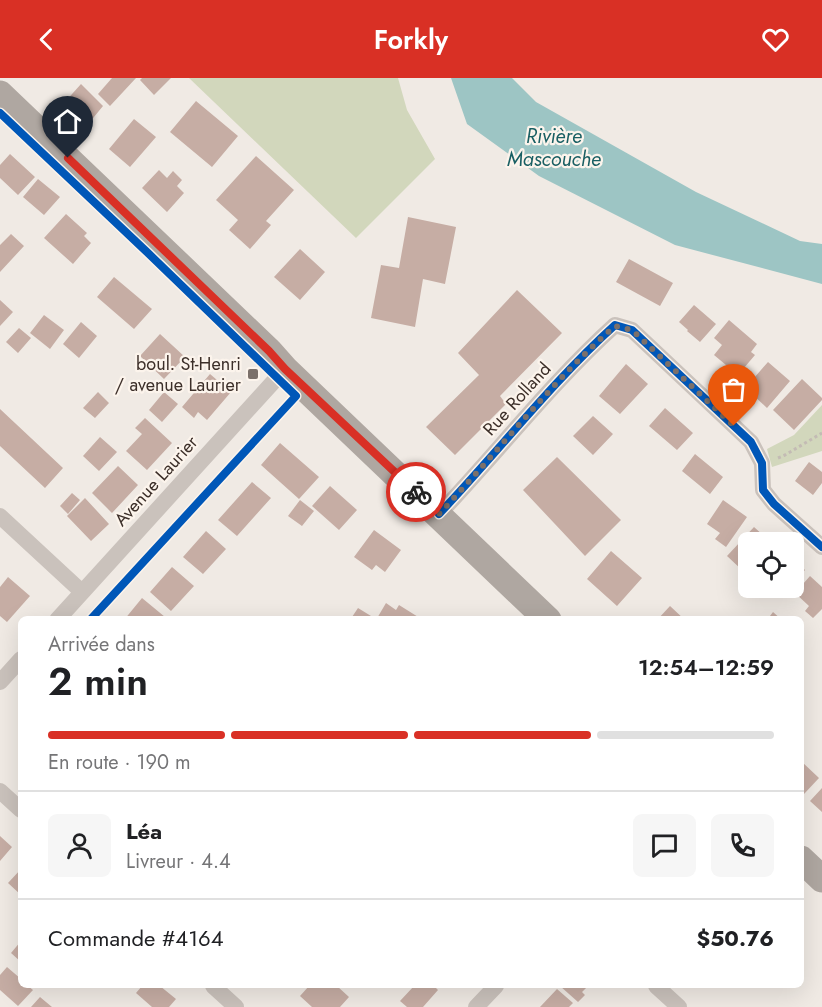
<!DOCTYPE html>
<html lang="fr">
<meta charset="utf-8">
<style>
body{margin:0;font-family:Jost,sans-serif;background:#f6f6f6;color:#202124;height:100vh;display:flex;flex-direction:column;font-size:22px;white-space:nowrap}
*{box-sizing:border-box;margin:0}
p{font-size:20px;color:#757577}
.icon{flex:none;width:33px;height:33px;fill:none;stroke:currentColor;stroke-width:2;stroke-linecap:round;stroke-linejoin:round}
.map{position:relative;flex:1;overflow:hidden}
.side{position:absolute;left:18px;top:538px;width:786px;height:372px;display:flex;flex-direction:column;background:#fff;border-radius:9px;box-shadow:0 6px 24px #0002}
.side>*{flex:none}
.fabs{position:absolute;left:738px;top:454px;display:grid;gap:12px}
.fabs a{display:grid;place-items:center;width:66px;height:66px;border-radius:9px;background:#fff;box-shadow:0 6px 24px #0002;font-size:30px}
.pin{position:absolute;display:grid;place-items:center;width:51px;height:51px;color:#fff;margin:-62px -26px;border-radius:50% 50% 50% 0;rotate:-45deg;box-shadow:0 0 6px #0007}
.pin .icon{rotate:45deg}
.courier{position:absolute;display:grid;place-items:center;width:60px;height:60px;margin:-30px;border:4px solid #d93025;border-radius:50%;background:#fff;color:#222;box-shadow:0 2px 8px #0007}
.headline em{font-style:normal;font-weight:600}
.headline div{display:flex;flex-direction:column-reverse}
.headline{display:flex;align-items:center;justify-content:space-between;height:102px;padding:0 30px}
h1{font-size:39px;font-weight:600;line-height:45px}
.bar{display:grid;grid-template-columns:repeat(4,1fr);gap:9px 6px;align-content:center;height:72px;padding:0 30px}
.bar i{height:8px;border-radius:4px;background:#e0e0e0}
.bar .selected{background:#d93025}
.bar p{grid-column:span 4}
.line{display:flex;align-items:center;gap:15px;padding:0 30px;border-top:2px solid #e0e0e0}
.line div{flex:1}
.round{display:grid;place-items:center;flex:none;width:63px;height:63px;border-radius:9px;background:#f6f6f6}
header{display:flex;justify-content:space-between;align-items:center;height:78px;padding:0 30px;background:#d93025;color:#fff;font-size:27px;font-weight:600}
.map>svg:first-child{display:block}
.green{fill:#d2d7bc}
.water{fill:#9dc5c4}
.building{fill:#c6ada4}
.lines{fill:none;stroke-linecap:round;stroke-linejoin:round}
.path{stroke:#c3bbb4;stroke-width:3;stroke-dasharray:3 3;stroke-linecap:butt}
.street{stroke:#cac2bc;stroke-width:16}
.primary{stroke:#afa7a1;stroke-width:27}
.cycleway-casing{stroke:#fcf4ec;stroke-width:11}
.cycleway{stroke:#0057b8;stroke-width:8}
.done{stroke:#7b706a;stroke-width:6;stroke-dasharray:0 10.8}
.route{stroke:#d93025;stroke-width:8}
.poi-dot{fill:#7b706a;stroke:#fcf4ec;stroke-width:2}
.labels{text-anchor:middle;dominant-baseline:central;stroke-width:4.5;stroke-linejoin:round;paint-order:stroke}
.poi-label{font-size:18px;fill:#3c2f29;stroke:#fcf4ec;text-anchor:end}
.street-label{font-size:18px;fill:#3c2f29;stroke:#fcf4ec}
.water-label{font-size:20px;font-style:italic;fill:#195f63;stroke:#fcf4ec}
</style>
<header><svg class="icon" aria-label="back" viewBox="0 0 24 24"><path d="M15 5l-7 7 7 7"/></svg>Forkly<svg class="icon" aria-label="heart" viewBox="0 0 24 24"><path d="M12 20l-8-8c-3-5 5-10 8-4 3-6 11-1 8 4z"/></svg></header>
<div class="map">
<svg width="822" height="929" viewBox="0 0 822 929">
<rect width="100%" height="100%" fill="#f0eae4"/>
<!-- green -->
<path class="green" d="M189,0H398L407,32L435,81L356,160Z
M822,327V373L772,389L767,371L794,357Z"/>
<!-- water -->
<path class="water" d="M451,0H512L536,24L696,114L800,163L822,166V206L675,167L539,98L467,46Z"/>
<!-- building -->
<path class="building" d="M112,0H136L110,28L98,16Z
M142,0H171L154,17L140,2Z
M81,6L103,28L89,45L64,25Z
M196,23L238,58L212,89L170,54Z
M134,41L156,59L130,89L109,71Z
M10,76L35,99L18,117L0,100V87Z
M256,78L294,112L266,143L271,147L250,171L229,152L238,142L216,122Z
M159,92L167,100L173,93L182,102L177,108L184,115L167,134L142,110Z
M38,101L60,119L44,137L23,119Z
M66,136L87,155L84,158L91,165L73,186L44,160Z
M408,139L456,149L445,206L423,201L415,249L371,240L381,187L399,190Z
M11,156L24,168L0,194V167Z
M300,171L325,194L300,222L274,199Z
M629,181L673,205L660,228L616,204Z
M114,199L152,231L134,251L97,219Z
M517,212L562,255L500,318L506,326L455,377L426,349L479,297L458,275Z
M0,222L13,234L0,248Z
M694,227L716,246L700,264L687,253L688,252L679,244Z
M44,237L64,252L50,271L30,255Z
M729,242L757,266L751,274L755,277L738,297L714,277L722,267L714,260Z
M81,244L97,258L79,280L63,266Z
M19,250L31,260L18,275L6,264Z
M160,256L185,279L164,301L140,278Z
M768,284L790,303L767,330L751,315L753,313L747,308Z
M626,286L648,306L620,336L599,318Z
M210,296L231,314L207,342L198,334L194,340L182,329Z
M802,301L822,320V322L794,352L773,332Z
M98,314L109,325L95,340L83,330Z
M164,314L178,326L162,344L149,332Z
M665,330L693,355L677,372L649,348Z
M0,331L63,390L45,410L0,368Z
M593,338L613,356L593,377L573,358Z
M145,340L172,365L147,392L126,373L142,356L135,350Z
M100,359L117,374L99,393L83,378Z
M280,365L319,399L299,421L261,387Z
M695,376L723,399L710,416L682,393Z
M557,379L621,442L585,478L523,412Z
M809,384L822,394V405L813,417L795,403Z
M118,388L138,407L112,435L92,415Z
M252,404L271,420L237,458L218,442Z
M330,408L357,432L339,452L312,428Z
M72,415L80,422L68,436L60,428Z
M85,420L109,446L91,463L67,438Z
M300,422L314,433L302,448L288,438Z
M723,422L747,439L726,469L715,461L720,455L707,446Z
M754,449L772,465H748V485L742,492L727,478Z
M374,452L401,472L385,494L376,487L372,492L354,479Z
M206,453L226,471L203,496L183,479Z
M611,473L642,500L617,528L587,501Z
M794,481L805,492L794,504Z
M172,489L194,508L171,533L150,514Z
M810,498L822,509V531L813,540L805,533L809,528L795,515Z
M8,499L30,518L7,544L0,538V509Z
M142,520L165,539L163,542H124Z
M386,525L396,532L399,527L423,542H376Z
M670,528L685,542H657Z
M358,530L371,538L369,542H350Z
M773,534L782,542H767Z
M801,683L819,700L804,716L801,714Z
M822,710V734L810,723Z
M0,758L12,769L0,783Z
M21,791V817L8,805Z
M21,863V884L11,875Z
M7,889L21,901V908H28L33,912L18,928L0,912V897Z
M142,908H160L176,921L169,929H152L136,915Z
M309,908H337L349,919L340,929H312L300,918Z
M414,908H434L438,912L423,929H407L400,923Z
M560,908H588L582,914L585,917L578,924Z
M557,911L573,925L569,929H540Z
M40,919L52,929H31Z"/>
<g class="lines">
<!-- path -->
<path class="path" d="M778,380L785,377L822,355"/>
<!-- street -->
<path class="street" d="M439,436C498,374 551,305 615,247L632,252L751,364L762,385L763,412L774,426L822,469
M0,438L82,514
M57,542L285,291
M0,604L21,581
M0,713L21,732
M213,908L236,929
M656,908L679,929
M476,929L496,908"/>
<!-- primary -->
<path class="primary" d="M0,16L269,273L285,291L548,542
M801,781L822,801"/>
<!-- cycleway casing -->
<g class="cycleway-casing">
<path id="cycleway" d="M0,35L148,175L296,318L90,542
M439,436C498,374 551,305 615,247L632,252L751,364L762,385L763,412L774,426L822,469"/>
</g>
<!-- cycleway -->
<use href="#cycleway" class="cycleway"/>
</g>
<g class="lines">
<!-- done -->
<path class="done" d="M416,414L439,436C498,374 551,304 615,248L632,252L734,348"/>
<!-- route -->
<path class="route" d="M68,80L269,273L285,291L416,414"/>
</g>
<!-- markers -->
<rect class="poi-dot" x="247" y="290" width="12" height="12" rx="3"/>
<g class="labels">
<!-- poi labels -->
<g class="poi-label">
<text x="241" y="286">boul. St-Henri<tspan x="241" dy="21">/ avenue Laurier</tspan></text>
</g>
<!-- street labels -->
<g class="street-label">
<text transform="translate(517 321) rotate(-48)">Rue Rolland</text>
<text transform="translate(156 403) rotate(-48)">Avenue Laurier</text>
</g>
<!-- water labels -->
<g class="water-label">
<text x="554" y="58">Rivière<tspan x="554" dy="23">Mascouche</tspan></text>
</g>
</g>
</svg>
<div class="fabs">
<a><svg class="icon" aria-label="locate" viewBox="0 0 24 24"><circle cx="12" cy="12" r="6"/><path d="M12 2v4M12 18v4M2 12h4M18 12h4"/></svg></a>
</div>
<div class="pin" style="left:734px;top:348px;background:#ea580c"><svg class="icon" aria-label="bag" viewBox="0 0 24 24"><path d="M5 8h14l-1 12H6zM9 8a3 3 0 0 1 6 0"/></svg></div>
<div class="pin" style="left:68px;top:80px;background:#1f2937"><svg class="icon" aria-label="home" viewBox="0 0 24 24"><path d="M3 11l9-7 9 7M6 9v11h12V9"/></svg></div>
<div class="courier" style="left:416px;top:414px"><svg class="icon" aria-label="bike" viewBox="0 0 24 24"><circle cx="6" cy="16" r="4"/><circle cx="18" cy="16" r="4"/><path d="M6 16l4-8h5l3 8M10 8l3 8H6M13 5h3"/></svg></div>
<section class="side">
<div class="headline"><div><h1>2 min</h1><p>Arrivée dans</p></div><em>12:54–12:59</em></div>
<div class="bar"><i class="selected"></i><i class="selected"></i><i class="selected"></i><i></i><p>En route · 190 m</p></div>
<div class="line" style="height:108px"><a class="round"><svg class="icon" aria-label="person" viewBox="0 0 24 24"><circle cx="12" cy="8" r="4"/><path d="M4 21q1-7 8-7t8 7"/></svg></a><div><b>Léa</b><p>Livreur · 4.4</p></div><a class="round"><svg class="icon" aria-label="chat" viewBox="0 0 24 24"><path d="M4 5h16v11H9l-5 4z"/></svg></a><a class="round"><svg class="icon" aria-label="phone" viewBox="0 0 24 24"><path d="M5 4h4l2 5-3 2q2 4 5 5l2-3 5 2v4C11 20 4 13 5 4z"/></svg></a></div>
<div class="line" style="height:78px"><div>Commande #4164</div><b>$50.76</b></div>
</section>
</div>
